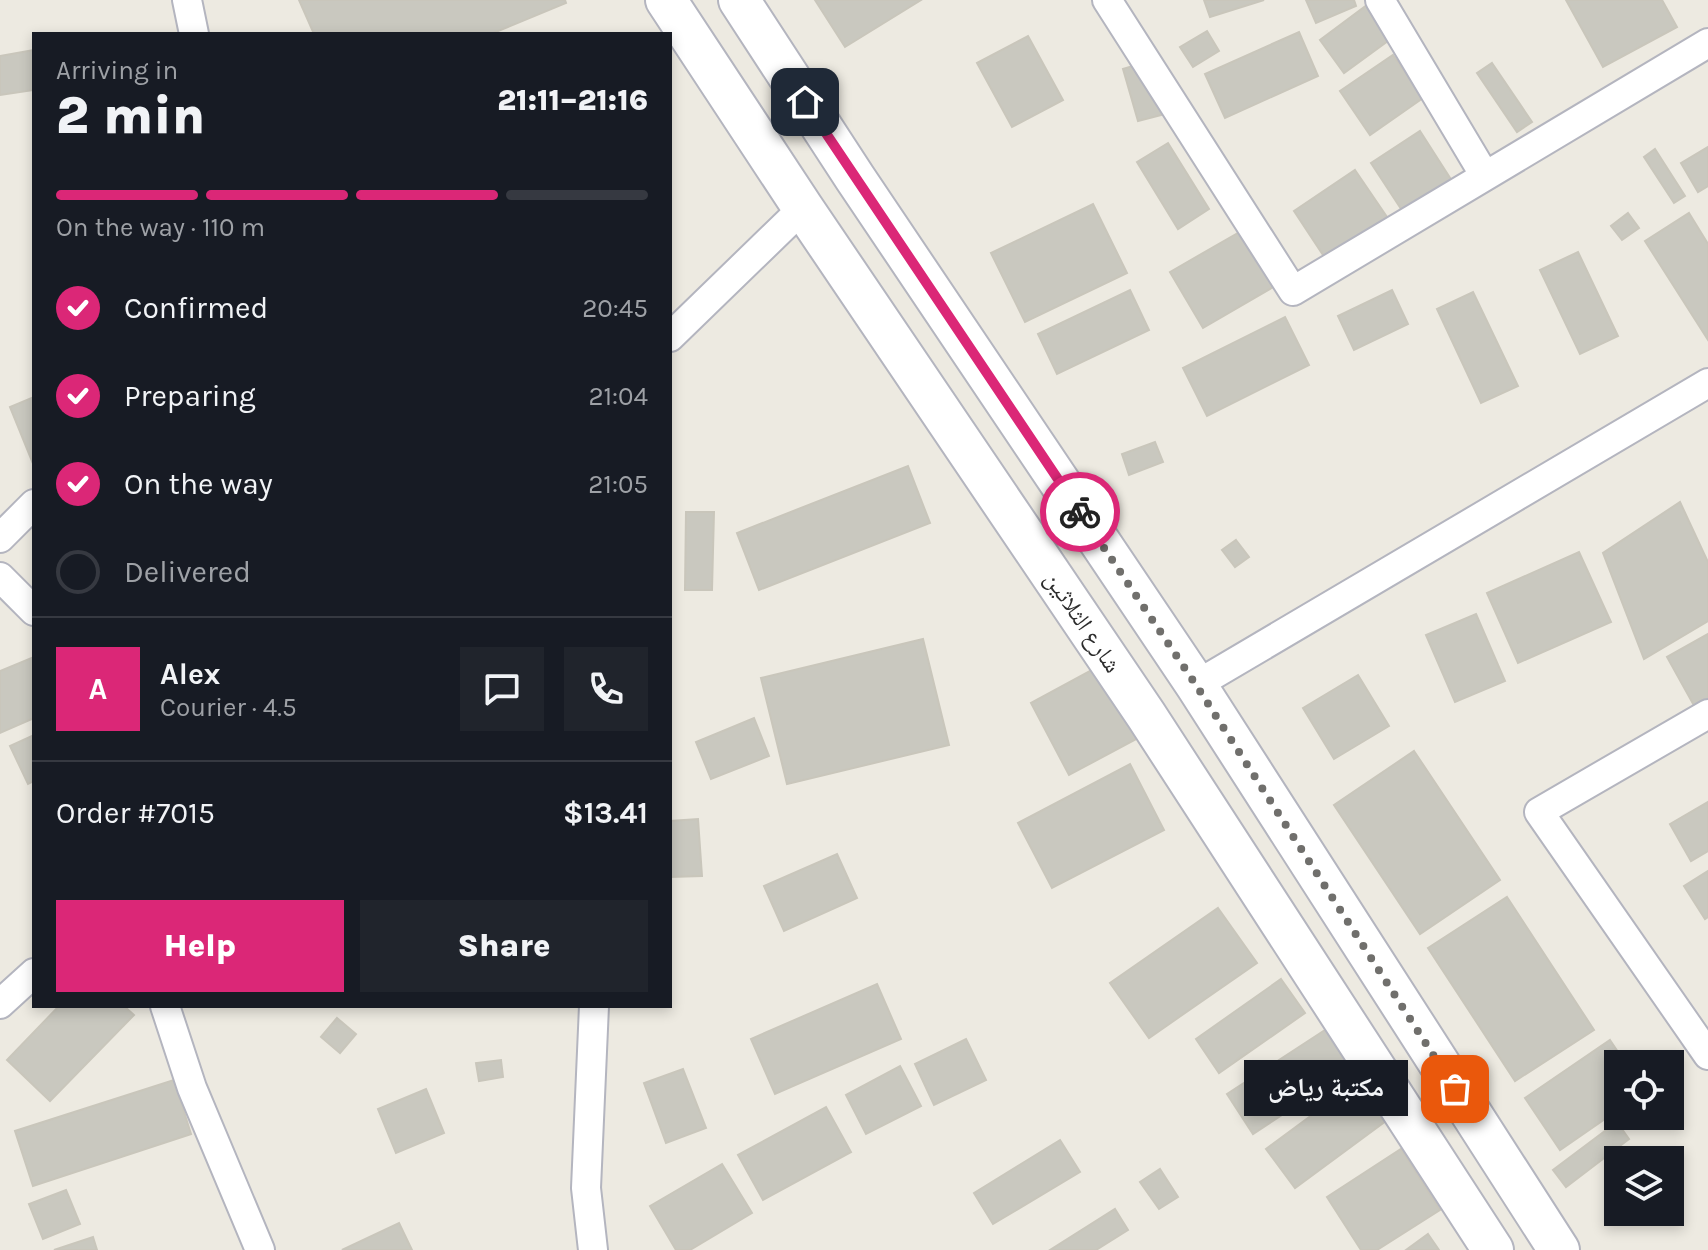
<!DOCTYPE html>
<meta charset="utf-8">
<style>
body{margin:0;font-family:Karla,"Noto Naskh Arabic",sans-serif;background:#20242c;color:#f1f3f6;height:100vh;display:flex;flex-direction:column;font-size:30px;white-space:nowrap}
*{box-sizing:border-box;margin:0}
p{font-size:26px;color:#9ea1a6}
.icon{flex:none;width:44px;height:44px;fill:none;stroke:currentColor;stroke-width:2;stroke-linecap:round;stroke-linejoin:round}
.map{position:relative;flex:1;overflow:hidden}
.side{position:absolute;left:32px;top:32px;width:640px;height:976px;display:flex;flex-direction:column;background:#171b24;border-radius:0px;box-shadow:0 4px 12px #0003}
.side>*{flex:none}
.buttons{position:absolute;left:1604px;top:1050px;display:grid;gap:16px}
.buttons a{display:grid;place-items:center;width:80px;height:80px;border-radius:0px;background:#171b24;box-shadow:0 4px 12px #0003;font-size:40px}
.pin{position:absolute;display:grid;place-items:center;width:68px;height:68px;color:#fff;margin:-34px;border-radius:16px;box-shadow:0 4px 12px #0006}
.courier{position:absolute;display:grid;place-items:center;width:80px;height:80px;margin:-40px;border:6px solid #db2777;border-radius:50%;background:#fff;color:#222;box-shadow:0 2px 10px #0007}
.bubble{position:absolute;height:56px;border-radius:0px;background:#171b24;box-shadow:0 4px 12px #0003;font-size:26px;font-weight:800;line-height:56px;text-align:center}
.summary em{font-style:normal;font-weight:800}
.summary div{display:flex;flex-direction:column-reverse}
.summary{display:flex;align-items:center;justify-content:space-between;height:136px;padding:0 24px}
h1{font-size:52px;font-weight:800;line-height:60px}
.bar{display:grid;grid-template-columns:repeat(4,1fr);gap:12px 8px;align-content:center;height:96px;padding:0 24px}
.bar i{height:10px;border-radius:6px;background:#363941}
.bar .current{background:#db2777}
.bar p{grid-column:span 4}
.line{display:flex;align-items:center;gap:20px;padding:0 24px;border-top:2px solid #363941}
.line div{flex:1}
.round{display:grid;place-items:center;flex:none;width:84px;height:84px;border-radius:0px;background:#20242c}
ol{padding:0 24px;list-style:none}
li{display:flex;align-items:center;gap:24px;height:88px}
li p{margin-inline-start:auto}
li .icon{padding:8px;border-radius:50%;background:#db2777;color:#fff;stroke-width:4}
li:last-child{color:#9ea1a6}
li i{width:44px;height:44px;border:4px solid #363941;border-radius:50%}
.action{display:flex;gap:16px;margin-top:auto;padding:16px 24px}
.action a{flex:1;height:92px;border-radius:0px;background:#db2777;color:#fff;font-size:32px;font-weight:800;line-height:92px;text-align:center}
.action a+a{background:#20242c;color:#f1f3f6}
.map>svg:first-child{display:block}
.building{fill:#c9c8bf;stroke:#c9c6bb;stroke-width:2}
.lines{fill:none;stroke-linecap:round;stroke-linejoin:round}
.street-casing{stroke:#b4b5bf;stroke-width:32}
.secondary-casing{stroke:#b4b5bf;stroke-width:44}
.street{stroke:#fff;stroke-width:28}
.secondary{stroke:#fff;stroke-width:40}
.done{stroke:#706f6c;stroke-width:8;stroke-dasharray:0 14.4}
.route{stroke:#db2777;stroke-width:10}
.labels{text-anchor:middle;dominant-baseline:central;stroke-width:8;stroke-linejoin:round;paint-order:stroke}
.street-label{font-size:24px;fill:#2d2d2d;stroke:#fff}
</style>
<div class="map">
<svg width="1708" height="1250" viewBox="0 0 1708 1250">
<rect width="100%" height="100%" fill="#edeae1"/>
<!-- building -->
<path class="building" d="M299,0H565L566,3L491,34H314Z
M815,0H921L845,47Z
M1204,0H1264L1210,17Z
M1306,0H1354L1356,6L1316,23Z
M1566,0H1662L1677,27L1603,67Z
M1367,5L1392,38L1344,73L1320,40Z
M1207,31L1219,51L1193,67L1180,47Z
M1299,32L1318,76L1225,118L1205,74Z
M1028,36L1063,100L1012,127L977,63Z
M34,50V90L0,95V56Z
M1393,55L1423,98L1370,135L1340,91Z
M1150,61L1165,114L1138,121L1123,69Z
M1492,63L1532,122L1517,132L1477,73Z
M1420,131L1452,181L1403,212L1371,163Z
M1168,143L1209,209L1178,229L1137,162Z
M1708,147V186L1698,192L1681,163Z
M1655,149L1685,196L1674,203L1644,157Z
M1355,170L1387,217L1325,258L1294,211Z
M1093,204L1127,273L1025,322L991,253Z
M1628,213L1639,228L1622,240L1611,226Z
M1689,213L1708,244V340L1645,241Z
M1243,230L1275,286L1203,328L1170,272Z
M1578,252L1618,336L1580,354L1540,270Z
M1130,290L1149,330L1057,374L1038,334Z
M1392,290L1408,324L1354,350L1338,316Z
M1473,292L1518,386L1481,403L1437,309Z
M1285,317L1309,365L1207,416L1183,368Z
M34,397V466L10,407Z
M1155,442L1163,462L1129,475L1122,454Z
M908,466L930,523L759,590L737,533Z
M1680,502L1708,562V621L1644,659L1603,553Z
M686,512H714L712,590H685Z
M1236,540L1249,557L1235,567L1222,550Z
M1579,552L1611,622L1518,663L1487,593Z
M1476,614L1505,681L1455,702L1426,635Z
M1708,634V705L1697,711L1667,657Z
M923,639L949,745L787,784L761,678Z
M34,657V718L0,733V671Z
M1099,666L1138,738L1069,775L1031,703Z
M1358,675L1389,726L1334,759L1303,708Z
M754,718L769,756L711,779L696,742Z
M34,735V781L28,784L10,746Z
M1414,751L1500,880L1420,934L1334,805Z
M1130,764L1164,830L1052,888L1018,823Z
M1708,802V851L1691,861L1670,824Z
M698,819L702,876L670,877V821Z
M837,854L857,898L784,931L764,886Z
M1708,871V917L1705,919L1684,886Z
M1507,897L1594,1030L1515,1081L1428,948Z
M1218,908L1257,963L1149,1038L1110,983Z
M1281,979L1305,1013L1219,1073L1196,1039Z
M877,984L901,1039L775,1094L751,1039Z
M59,1006H124L134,1015L50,1101L7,1060Z
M337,1018L356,1034L340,1053L321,1037Z
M1331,1026L1358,1065L1253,1134L1227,1094Z
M966,1039L986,1080L934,1105L915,1064Z
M1610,1040L1626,1064H1618V1110L1560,1150L1525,1098Z
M501,1060L503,1077L479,1081L476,1063Z
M900,1066L921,1106L866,1134L846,1095Z
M683,1069L706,1128L666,1143L644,1083Z
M1365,1076L1394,1115L1295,1188L1266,1149Z
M174,1080L191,1134L33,1186L15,1131Z
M426,1089L444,1133L396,1153L378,1109Z
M826,1107L851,1152L763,1200L738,1155Z
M1617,1122L1629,1139L1566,1187L1553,1170Z
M1060,1140L1080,1172L993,1224L974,1193Z
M1401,1149L1440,1210L1377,1250H1361L1327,1197Z
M722,1164L752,1213L690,1250H676L650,1206Z
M1160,1169L1178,1197L1159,1209L1140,1182Z
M66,1190L80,1224L43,1239L29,1204Z
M1115,1209L1128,1230L1096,1250H1050Z
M399,1223L412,1250H342Z
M1428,1234L1439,1250H1406Z
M93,1237L97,1250H54Z"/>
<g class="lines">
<!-- street casing -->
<g class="street-casing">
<path id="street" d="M187,0L194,34
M1107,0L1293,291L1708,43
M1380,0L1485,176
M670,337L803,208
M0,538L34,504
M0,577L34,611
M1196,685L1708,383
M1708,714L1539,812L1708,1055
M0,1004L34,973
M165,1006L192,1088L260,1250
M593,1250L586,1188L594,1006"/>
</g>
<!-- secondary casing -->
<g class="secondary-casing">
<path id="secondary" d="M666,0L803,208L1146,715L1493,1250
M739,0L855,178L1196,685L1559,1250"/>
</g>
<!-- street -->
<use href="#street" class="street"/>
<!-- secondary -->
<use href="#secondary" class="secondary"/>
</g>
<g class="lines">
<!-- done -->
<path class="done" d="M1080,512L1196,685L1455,1089"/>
<!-- route -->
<path class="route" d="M805,102L1080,512"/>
</g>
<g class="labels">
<!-- street labels -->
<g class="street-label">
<text transform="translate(1083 622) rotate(56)">شارع الثلاثين</text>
</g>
</g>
</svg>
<div class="buttons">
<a><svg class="icon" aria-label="locate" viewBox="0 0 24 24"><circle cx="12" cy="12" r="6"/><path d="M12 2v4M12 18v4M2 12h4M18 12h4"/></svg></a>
<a><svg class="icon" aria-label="layers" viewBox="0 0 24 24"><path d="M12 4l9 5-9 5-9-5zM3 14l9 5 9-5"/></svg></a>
</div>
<div class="pin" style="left:1455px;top:1089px;background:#ea580c"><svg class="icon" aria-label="bag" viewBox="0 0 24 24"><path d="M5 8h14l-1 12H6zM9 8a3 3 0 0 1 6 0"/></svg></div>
<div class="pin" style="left:805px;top:102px;background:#1f2937"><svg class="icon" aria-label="home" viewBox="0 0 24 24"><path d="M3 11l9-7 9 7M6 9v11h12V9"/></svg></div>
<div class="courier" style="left:1080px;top:512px"><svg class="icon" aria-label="bike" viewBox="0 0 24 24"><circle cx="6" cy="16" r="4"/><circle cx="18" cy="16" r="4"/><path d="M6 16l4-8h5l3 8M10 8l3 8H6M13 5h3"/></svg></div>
<div class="bubble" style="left:1244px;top:1060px;width:164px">مكتبة رياض</div>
<section class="side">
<div class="summary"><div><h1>2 min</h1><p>Arriving in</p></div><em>21:11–21:16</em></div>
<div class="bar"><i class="current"></i><i class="current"></i><i class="current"></i><i></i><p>On the way · 110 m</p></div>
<ol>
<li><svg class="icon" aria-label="check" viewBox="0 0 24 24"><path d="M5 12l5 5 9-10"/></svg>Confirmed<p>20:45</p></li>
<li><svg class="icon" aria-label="check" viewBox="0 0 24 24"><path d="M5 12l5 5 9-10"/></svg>Preparing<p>21:04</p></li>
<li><svg class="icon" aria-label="check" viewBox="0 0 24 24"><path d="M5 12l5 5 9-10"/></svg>On the way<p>21:05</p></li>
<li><i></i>Delivered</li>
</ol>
<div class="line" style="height:144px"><b class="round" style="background:#db2777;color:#fff">A</b><div><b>Alex</b><p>Courier · 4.5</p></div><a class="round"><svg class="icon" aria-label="chat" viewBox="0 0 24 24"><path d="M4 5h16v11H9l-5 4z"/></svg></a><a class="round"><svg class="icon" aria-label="phone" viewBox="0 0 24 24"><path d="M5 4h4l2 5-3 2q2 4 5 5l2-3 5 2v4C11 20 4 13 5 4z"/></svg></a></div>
<div class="line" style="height:104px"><div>Order #7015</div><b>$13.41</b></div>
<div class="action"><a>Help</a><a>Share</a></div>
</section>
</div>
